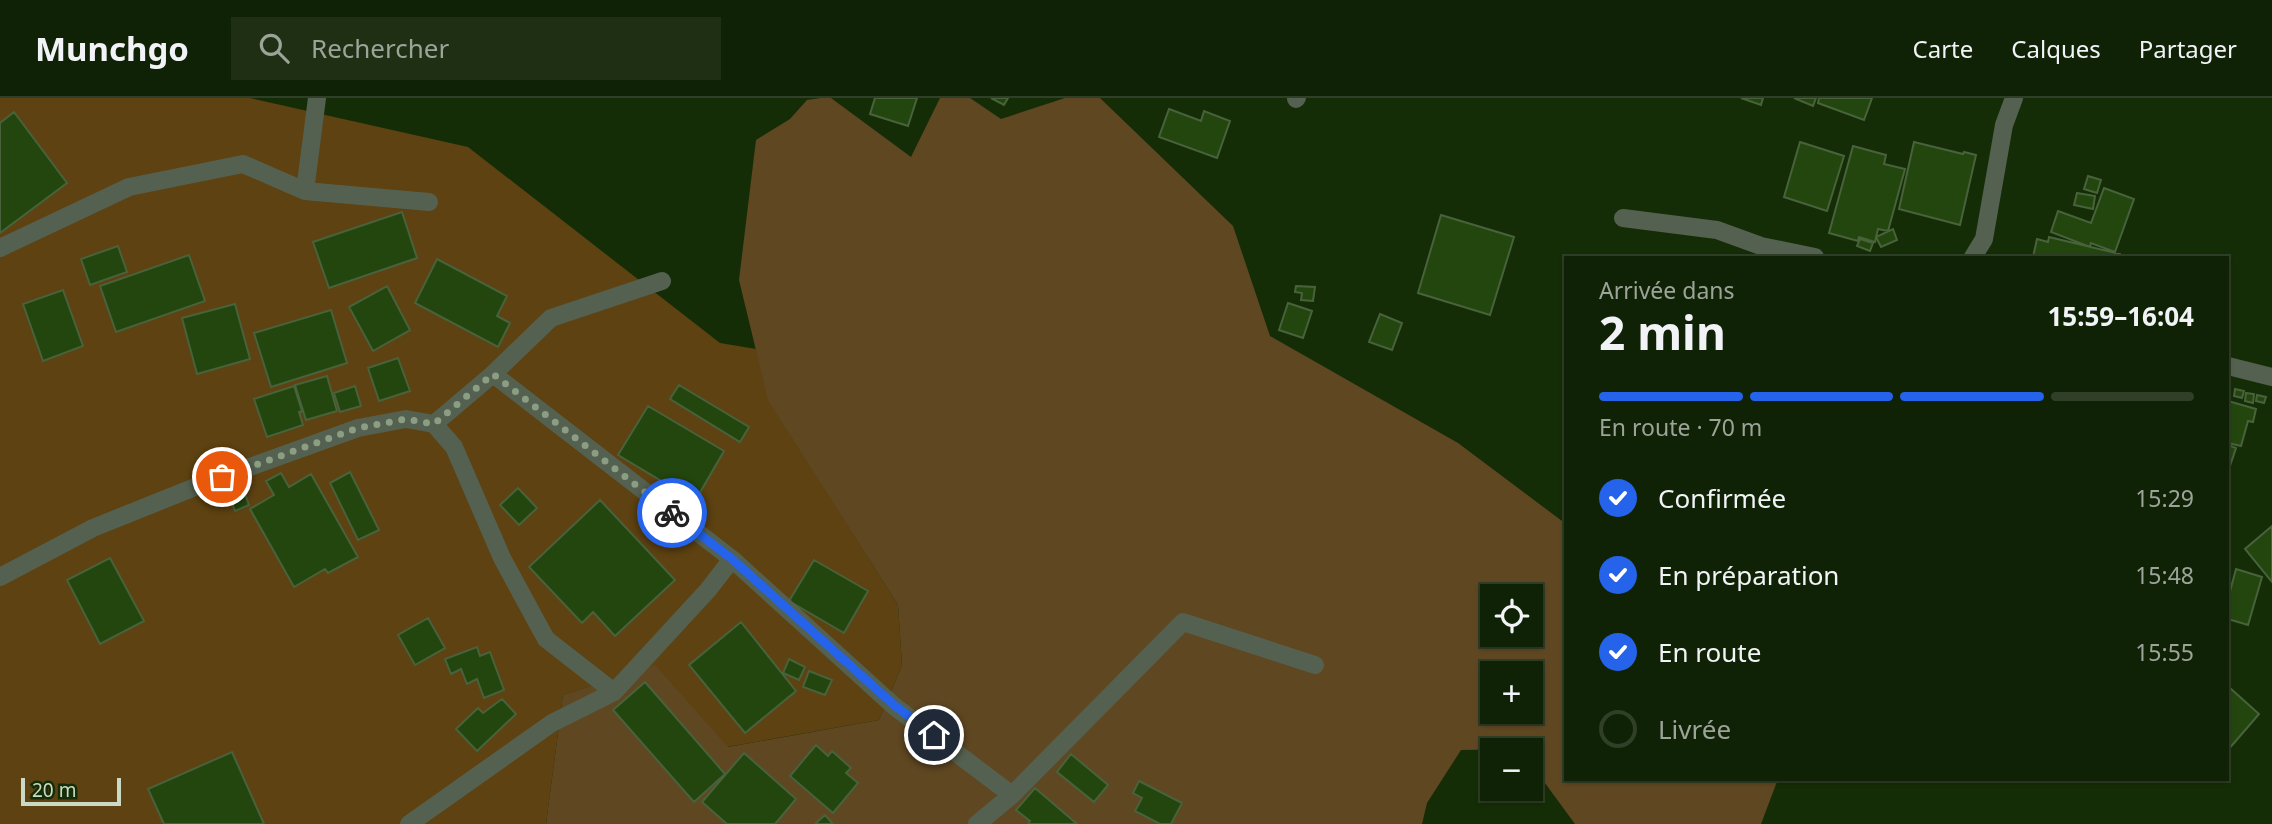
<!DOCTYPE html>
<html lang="fr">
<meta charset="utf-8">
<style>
body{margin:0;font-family:"Noto Sans",sans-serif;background:#1e2f13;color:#f1f3f6;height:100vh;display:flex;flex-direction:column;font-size:26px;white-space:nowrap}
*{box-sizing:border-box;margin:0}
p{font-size:23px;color:#9ca49a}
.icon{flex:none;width:38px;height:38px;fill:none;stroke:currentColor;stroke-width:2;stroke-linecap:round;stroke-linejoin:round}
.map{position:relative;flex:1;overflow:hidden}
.side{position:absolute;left:1564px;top:158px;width:665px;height:525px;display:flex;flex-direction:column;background:#102205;border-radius:0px;box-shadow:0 2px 5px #0004,0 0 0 2px #303f27}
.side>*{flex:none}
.fabs{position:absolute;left:1480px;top:486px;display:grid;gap:14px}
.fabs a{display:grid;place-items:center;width:63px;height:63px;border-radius:0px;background:#102205;box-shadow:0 2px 5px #0004,0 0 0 2px #303f27;font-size:35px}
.scale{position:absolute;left:21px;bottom:18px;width:100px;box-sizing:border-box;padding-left:7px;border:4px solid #cbdac4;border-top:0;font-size:19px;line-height:24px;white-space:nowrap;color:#cbdac4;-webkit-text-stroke:5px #152d07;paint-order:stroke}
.pin{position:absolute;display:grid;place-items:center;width:60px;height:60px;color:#fff;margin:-30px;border:4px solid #fff;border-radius:50%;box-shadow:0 2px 7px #0007}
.courier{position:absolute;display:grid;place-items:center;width:70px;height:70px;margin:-35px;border:5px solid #2563eb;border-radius:50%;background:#fff;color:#222;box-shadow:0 2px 9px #0007}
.head em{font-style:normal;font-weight:700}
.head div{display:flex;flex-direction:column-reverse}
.head{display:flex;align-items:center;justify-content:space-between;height:119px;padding:0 35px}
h1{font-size:46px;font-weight:700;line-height:52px}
.bar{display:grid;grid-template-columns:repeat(4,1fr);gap:10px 7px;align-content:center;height:84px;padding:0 35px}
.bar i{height:9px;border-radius:5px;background:#303f27}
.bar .current{background:#2563eb}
.bar p{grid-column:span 4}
ol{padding:0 35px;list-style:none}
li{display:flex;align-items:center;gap:21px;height:77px}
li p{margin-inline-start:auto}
li .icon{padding:7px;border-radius:50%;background:#2563eb;color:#fff;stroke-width:4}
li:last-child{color:#9ca49a}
li i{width:38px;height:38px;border:4px solid #303f27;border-radius:50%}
header{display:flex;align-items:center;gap:42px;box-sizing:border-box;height:98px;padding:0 35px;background:#102205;border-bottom:2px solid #303f27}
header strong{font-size:33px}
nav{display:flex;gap:38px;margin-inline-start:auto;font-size:24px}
.search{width:490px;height:63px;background:#1e2f13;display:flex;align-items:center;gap:18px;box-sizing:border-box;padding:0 24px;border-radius:0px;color:#9ca49a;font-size:26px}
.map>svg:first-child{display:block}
.green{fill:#5e4211}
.forest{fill:#5f4722;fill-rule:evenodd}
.building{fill:#23460e;stroke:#48623c;stroke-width:2}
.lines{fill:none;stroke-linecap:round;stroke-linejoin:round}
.minor{stroke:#556150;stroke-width:18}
.done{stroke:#8b9d82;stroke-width:7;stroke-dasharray:0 12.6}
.route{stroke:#2563eb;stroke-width:9}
</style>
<header>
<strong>Munchgo</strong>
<div class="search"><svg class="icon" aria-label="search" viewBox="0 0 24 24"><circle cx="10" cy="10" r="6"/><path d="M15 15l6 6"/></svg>Rechercher</div>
<nav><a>Carte</a><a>Calques</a><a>Partager</a></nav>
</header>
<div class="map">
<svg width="2272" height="726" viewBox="0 0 2272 726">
<rect width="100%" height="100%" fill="#152d07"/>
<!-- green -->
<path class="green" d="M0,0H250L468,49L720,245L756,251L769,302L898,507L902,567L879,622L727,649L654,568L563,597L546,726H0Z"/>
<!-- forest -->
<path class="forest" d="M821,0H831L911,59L940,0H970L1001,21L1065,0H1100L1233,128L1270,238L1458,345L1566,426V681H1778L1761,726H1575L1531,666V653L1520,651L1461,652L1427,705L1422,726H546L563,597L655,567L728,649L879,622L902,567L898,507L768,302L739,182L756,42L790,21L807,2ZM1493,499H1531V537H1493ZM1493,576H1531V614H1493Z"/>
<!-- building -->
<path class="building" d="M875,0H917L908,28L870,16Z
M991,0H1008L1004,7Z
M1741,0H1763L1761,7Z
M1794,0H1816L1813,8Z
M1819,0H1872L1864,22L1818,5Z
M1169,11L1201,23L1204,13L1230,23L1217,60L1159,39Z
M14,14L67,85L0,135V25Z
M1800,44L1844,58L1827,113L1784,99Z
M1914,44L1963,56L1964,54L1976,57L1960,127L1899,111Z
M1853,48L1886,57L1884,66L1905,71L1888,133L1878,131L1875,144L1859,139L1858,143L1829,135Z
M2088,78L2101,82L2097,95L2084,91Z
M2104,90L2134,101L2115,154L2091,145L2090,149L2051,134L2058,113L2091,125Z
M2077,95L2095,98L2093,111L2074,107Z
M402,114L417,160L329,190L313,144Z
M1441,117L1514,139L1490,217L1418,195Z
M1893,131L1897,142L1881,149L1876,139Z
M2049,139L2120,156V159H2033L2037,141L2048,144Z
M1860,141L1873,145L1870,153L1857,148Z
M118,148L127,174L90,187L81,161Z
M189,157L205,203L116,234L100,188Z
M437,161L507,198L497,218L510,225L498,249L415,205Z
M387,188L410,232L373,253L349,209Z
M1296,188L1315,189L1313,203L1301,202L1302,195L1295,194Z
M63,192L83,248L43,263L23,206Z
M1288,205L1312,213L1303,240L1279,232Z
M235,206L250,261L197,276L182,220Z
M331,212L347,265L271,289L254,235Z
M1380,216L1402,225L1392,252L1369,244Z
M398,260L410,293L379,303L368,270Z
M327,278L337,313L306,322L295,287Z
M679,287L749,329L740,344L670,301Z
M294,288L302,313L299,314L303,327L267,339L254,301Z
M355,288L361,308L340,314L334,295Z
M2235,291L2244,293L2242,300L2234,298Z
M2246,295L2254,296L2253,305L2245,303Z
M2257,297L2266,299L2264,305L2256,303Z
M2228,303L2256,311L2253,324L2248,323L2241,348L2228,345Z
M648,308L724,353L695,403L618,357Z
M2228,347L2236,350L2228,374Z
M350,374L379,432L358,442L330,385Z
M281,375L289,389L311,376L358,459L328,475L325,471L294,489L250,411L274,397L266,383Z
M518,390L537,410L519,427L500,407Z
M243,391L249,407L235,413L229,397Z
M600,402L675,482L615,538L593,514L582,525L529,469Z
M2272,428V484L2245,451Z
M110,460L144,523L100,546L67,482Z
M814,462L868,493L844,535L789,503Z
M2236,471L2262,479L2248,527L2228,521V501Z
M428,520L445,550L415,567L398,537Z
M741,524L796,593L745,635L689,567Z
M477,549L480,558L490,554L504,592L484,600L477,581L467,586L461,571L451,576L445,561Z
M789,561L805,569L799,582L783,575Z
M809,573L832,582L825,597L803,589Z
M645,584L725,676L694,704L613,612Z
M2230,590L2259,616L2228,652V592Z
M502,601L516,616L477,653L456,631L478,610L483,615Z
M816,647L828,658L832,653L851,670L846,675L858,685L833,715L790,678Z
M232,654L264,726H164L148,691Z
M744,655L796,701L775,726H727L702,704Z
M1071,656L1108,687L1094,704L1057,674Z
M1139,683L1182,705L1171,726H1160L1135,713L1142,700L1133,695Z
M1035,690L1077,726H1028L1030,723L1016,712Z
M825,717L833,726H815Z"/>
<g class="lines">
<!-- minor -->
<path class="minor" d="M317,0L305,93L429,104
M1296,1L1297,0
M1623,120L1717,132L1761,148L1815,159
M0,150L129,89L243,66L305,93
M1973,159L1984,141L2004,27L2014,0
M2228,268L2272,279
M493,276L551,220L662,183
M434,326L493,276L732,461L894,608L1012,697
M0,479L93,430L200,387L358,330L406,321L434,326L454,349L502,460L546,541L614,594
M409,726L552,625L614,594L708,492L732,461
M977,726L1012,697L1183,524L1315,567"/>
</g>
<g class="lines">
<!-- done -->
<path class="done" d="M222,379L358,330L406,321L434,326L493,276L672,415"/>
<!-- route -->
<path class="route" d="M672,415L732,461L894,607L934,637"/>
</g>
</svg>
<div class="fabs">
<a><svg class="icon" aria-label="locate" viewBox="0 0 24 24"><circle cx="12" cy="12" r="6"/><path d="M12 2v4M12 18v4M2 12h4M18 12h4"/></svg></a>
<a>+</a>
<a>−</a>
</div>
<div class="scale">20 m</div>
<div class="pin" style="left:222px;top:379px;background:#ea580c"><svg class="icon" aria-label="bag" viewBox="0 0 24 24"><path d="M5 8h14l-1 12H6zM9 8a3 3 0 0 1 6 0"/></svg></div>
<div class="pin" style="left:934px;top:637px;background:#1f2937"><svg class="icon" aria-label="home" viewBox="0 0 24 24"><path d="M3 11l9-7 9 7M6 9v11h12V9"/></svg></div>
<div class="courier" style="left:672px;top:415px"><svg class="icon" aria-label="bike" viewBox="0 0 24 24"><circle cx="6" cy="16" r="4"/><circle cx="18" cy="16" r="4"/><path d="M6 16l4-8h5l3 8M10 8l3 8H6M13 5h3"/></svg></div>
<section class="side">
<div class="head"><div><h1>2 min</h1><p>Arrivée dans</p></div><em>15:59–16:04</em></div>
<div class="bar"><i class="current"></i><i class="current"></i><i class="current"></i><i></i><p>En route · 70 m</p></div>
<ol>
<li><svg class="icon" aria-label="check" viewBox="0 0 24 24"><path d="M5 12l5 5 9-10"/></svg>Confirmée<p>15:29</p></li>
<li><svg class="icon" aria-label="check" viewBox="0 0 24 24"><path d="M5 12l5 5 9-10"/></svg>En préparation<p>15:48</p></li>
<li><svg class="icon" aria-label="check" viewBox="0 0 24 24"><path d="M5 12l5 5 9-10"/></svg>En route<p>15:55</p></li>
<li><i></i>Livrée</li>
</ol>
</section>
</div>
